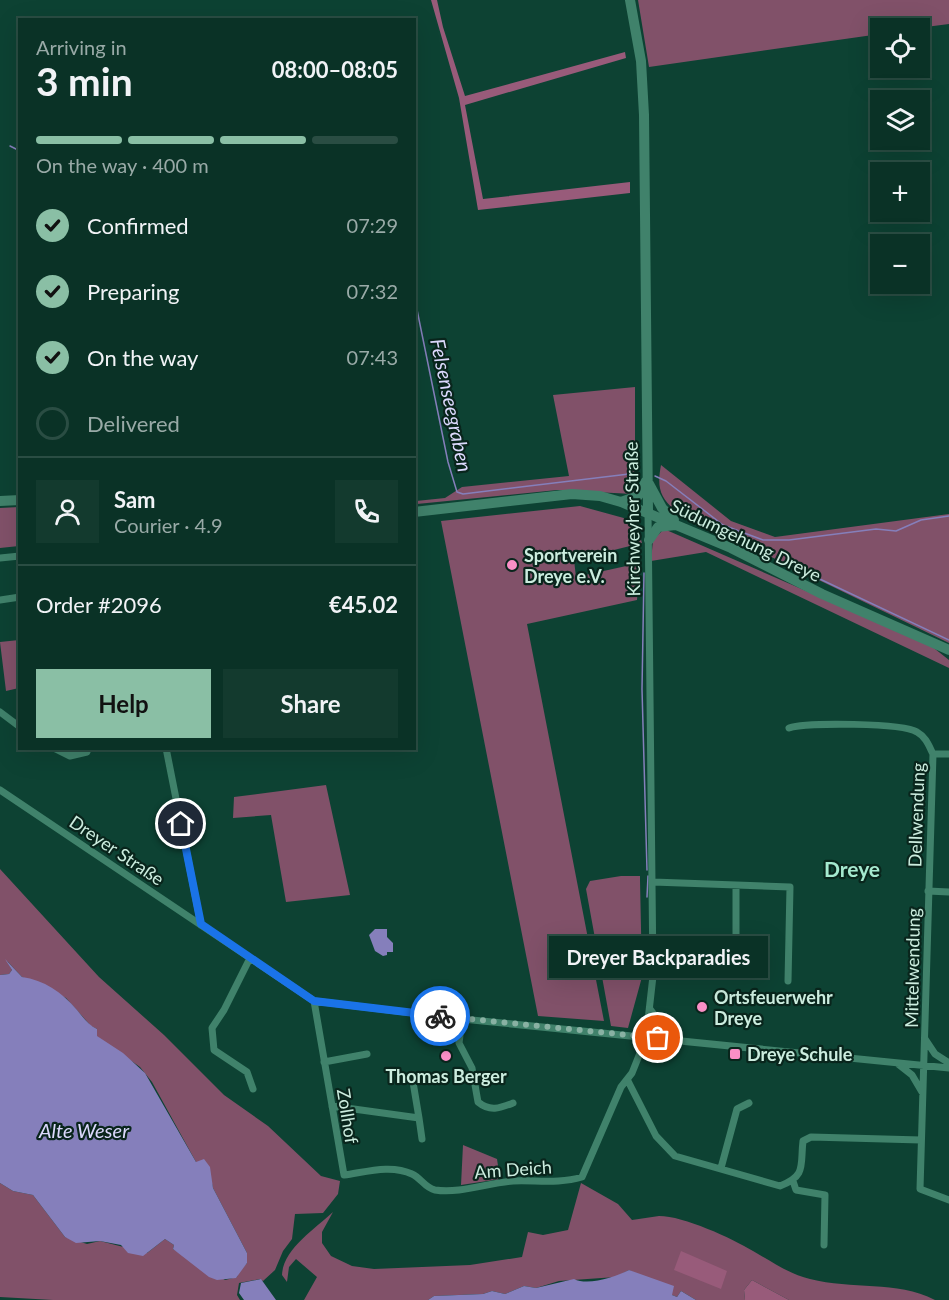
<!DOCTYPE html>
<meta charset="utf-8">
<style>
body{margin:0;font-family:Lato,sans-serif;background:#133a2e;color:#f1f3f6;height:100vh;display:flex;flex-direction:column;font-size:22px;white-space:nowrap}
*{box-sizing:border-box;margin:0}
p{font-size:20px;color:#99aaa7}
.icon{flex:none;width:33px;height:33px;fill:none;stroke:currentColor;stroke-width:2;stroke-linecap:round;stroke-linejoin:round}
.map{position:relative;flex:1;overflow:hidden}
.drawer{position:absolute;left:18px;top:18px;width:398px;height:732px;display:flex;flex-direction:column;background:#0a3226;border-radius:0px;box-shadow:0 6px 24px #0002,0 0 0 2px #2a4d43}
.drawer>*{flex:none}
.fabs{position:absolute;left:870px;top:18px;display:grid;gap:12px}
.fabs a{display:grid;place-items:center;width:60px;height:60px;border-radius:0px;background:#0a3226;box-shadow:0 6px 24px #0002,0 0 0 2px #2a4d43;font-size:30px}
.pin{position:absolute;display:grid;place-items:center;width:51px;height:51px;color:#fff;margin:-26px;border:3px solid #fff;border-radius:50%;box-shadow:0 2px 6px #0007}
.courier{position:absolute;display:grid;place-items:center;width:60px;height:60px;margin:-30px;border:4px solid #1a73e8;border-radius:50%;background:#fff;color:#222;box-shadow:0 2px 8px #0007}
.bubble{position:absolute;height:42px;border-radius:0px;background:#0a3226;box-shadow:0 6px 24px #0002,0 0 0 2px #2a4d43;font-size:20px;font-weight:700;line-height:42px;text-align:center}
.headline em{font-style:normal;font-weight:700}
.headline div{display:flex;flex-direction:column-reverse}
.headline{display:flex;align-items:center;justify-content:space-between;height:102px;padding:0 18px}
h1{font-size:39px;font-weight:700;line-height:45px}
.bar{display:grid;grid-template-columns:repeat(4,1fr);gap:9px 6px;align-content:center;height:72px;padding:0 18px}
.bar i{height:8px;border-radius:4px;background:#2a4d43}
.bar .selected{background:#8abfa5}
.bar p{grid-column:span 4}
.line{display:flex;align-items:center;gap:15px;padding:0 18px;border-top:2px solid #2a4d43}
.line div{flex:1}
.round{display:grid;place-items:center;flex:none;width:63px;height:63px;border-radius:0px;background:#133a2e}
ol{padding:0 18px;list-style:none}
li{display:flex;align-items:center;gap:18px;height:66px}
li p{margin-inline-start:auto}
li .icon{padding:6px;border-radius:50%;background:#8abfa5;color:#111;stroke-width:4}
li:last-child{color:#99aaa7}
li i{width:33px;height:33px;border:3px solid #2a4d43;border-radius:50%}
.action{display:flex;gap:12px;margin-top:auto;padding:12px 18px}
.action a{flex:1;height:69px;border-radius:0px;background:#8abfa5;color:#111;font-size:24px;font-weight:700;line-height:69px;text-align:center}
.action a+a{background:#133a2e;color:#f1f3f6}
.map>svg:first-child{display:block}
.green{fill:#815169}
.forest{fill:#985b7a}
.water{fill:#857fbb}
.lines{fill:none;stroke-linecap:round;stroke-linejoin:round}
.stream{stroke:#857fbb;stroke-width:1.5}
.minor{stroke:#40826b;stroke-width:7}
.secondary{stroke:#40826b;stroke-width:10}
.done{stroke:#89b1a3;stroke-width:6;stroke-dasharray:0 10.8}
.route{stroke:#1a73e8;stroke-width:8}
.poi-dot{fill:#fa8fc6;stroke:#09251c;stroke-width:2}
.labels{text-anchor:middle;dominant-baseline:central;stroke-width:4.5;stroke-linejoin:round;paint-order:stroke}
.street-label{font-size:18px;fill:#cceddf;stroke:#09251c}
.poi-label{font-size:18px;font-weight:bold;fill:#cceddf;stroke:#09251c;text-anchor:start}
.water-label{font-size:20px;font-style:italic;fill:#dcd9fd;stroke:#09251c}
.quarter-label{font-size:21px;font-weight:bold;fill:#a5e9cf;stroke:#09251c}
</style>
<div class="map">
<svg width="949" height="1300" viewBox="0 0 949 1300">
<rect width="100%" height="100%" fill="#0d4233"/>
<!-- green -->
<path class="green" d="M638,0H949V24L918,28H880V34L649,67Z
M635,387V491L633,494L557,490L417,504L416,501L445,498L462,487L569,476L553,395Z
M661,465L731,521L775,537L949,514V643L676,511C659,497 657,486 661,465Z
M580,506L631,520L637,526L642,543L574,560L576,577L640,563L637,600L527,624L604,1021L538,1016L441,521Z
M19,507V546L0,548V508Z
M664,529L930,645L949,660V668L706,552L651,561L653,540Z
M19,640V688L6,691L0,642Z
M326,785L350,895L286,902L271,815L233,818L234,797Z
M0,869L99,977L164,1035L224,1095L268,1126L321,1176L340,1181L338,1194L323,1213L295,1214L292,1239L283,1251L275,1270L263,1281L260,1279L239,1283L237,1295L240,1300H53L0,1297V1183L13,1191L33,1195L65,1237L87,1244L100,1241L147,1253L165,1239L174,1245L173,1249L225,1280L237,1277L238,1273L247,1263V1253L213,1188L210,1175L196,1162L152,1082L140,1067L96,1036L97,1029L91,1026L66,998L22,977L7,961L12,970L9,974L0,975Z
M621,876H640V880L642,977L628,1028L611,1026L586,889L590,881Z
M463,1145L497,1159L500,1179L461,1185Z
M581,1183L618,1204L632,1220C641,1219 650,1217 659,1216C684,1216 731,1238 753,1251C771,1261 789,1274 810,1279C852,1290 896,1280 935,1300H789L752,1280L744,1290L745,1300H696L681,1291L677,1297L672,1295L629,1270L616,1277L559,1281L536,1288L524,1286L505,1294L492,1291L483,1294L434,1296L428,1300H304L317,1277L296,1259L289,1267L287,1282L282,1275C283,1249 315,1229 333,1212L322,1232V1243L331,1256L352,1266L374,1269L470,1265L522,1257L528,1232L543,1235L568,1230Z"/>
<!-- forest -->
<path class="forest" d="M431,0H437L443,27L465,96L625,52L626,58L465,105L483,199L630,182V193L478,210L459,98Z
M681,1251L727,1271L721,1289L674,1270Z
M752,1280L789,1300H745L744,1290Z"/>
<!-- water -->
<path class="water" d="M375,929H387V937L393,943V952H387V955L383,956L375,951L369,935Z
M5,959L22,977C44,980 62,992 77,1010C83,1017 88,1025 97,1029V1036L123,1053L145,1073L196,1162L204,1159L210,1167L213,1188L247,1253V1263L236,1278L217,1280L209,1277L173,1249L174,1245L165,1239L143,1256L128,1253L121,1245L100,1241L76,1243L65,1237L33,1195L13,1191L0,1183V975L9,974L12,970Z
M629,1270L674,1286L672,1295L677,1297L681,1291L696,1300H428L434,1296L483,1294L492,1291L505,1294L524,1286L536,1288L574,1279C588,1286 615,1277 629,1270Z
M261,1279L276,1300H244L239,1293L241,1283Z"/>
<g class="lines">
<!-- stream -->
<path class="stream" d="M10,146L20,151
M414,295L448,462L457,492L463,494L629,474
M655,476L666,481L723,525L763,540H789L876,529L896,531L921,520L949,516
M805,572L949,640
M644,573L642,689L647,870
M647,897L648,876"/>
<!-- minor -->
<path class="minor" d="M0,558L20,556
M0,600L20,597
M0,712L20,727
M789,728C806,722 903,723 917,732C926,737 929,746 933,754L920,1189L949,1200
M54,748L70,756L87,752L88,748
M166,748L201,925
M933,754H949
M0,790L314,1001L462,1019L949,1068
M653,882L790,887L788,981
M736,885V946
M928,891L949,892
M250,958L224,1010L212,1028L214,1050L247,1072L253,1089
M314,1001L344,1175C366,1172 391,1164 412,1174C421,1178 425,1188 435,1190C459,1194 488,1183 513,1181C536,1180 559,1184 582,1177L621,1087L632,1073L646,1038L653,976L648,511
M650,1009L673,1040
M462,1019L459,1043L472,1068L478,1102C490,1112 500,1108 513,1103
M925,1039L935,1054L949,1063
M324,1062L367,1054
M898,1064L912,1075L922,1092
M628,1081L656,1136L675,1156L780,1186C807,1176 800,1165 803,1141L811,1137L921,1140
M413,1082L419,1118
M332,1106L419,1118L422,1139
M721,1168L737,1109L749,1103
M793,1181L796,1190L825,1195L824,1245"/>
<!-- secondary -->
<path class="secondary" d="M630,0L641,61L644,115L648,511
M649,484L662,508L674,520
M0,501L20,500
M621,502L638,496L646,481
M414,512L572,494L600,496L621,502L731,548L822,594L949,650
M649,540L658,527L675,525"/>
</g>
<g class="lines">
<!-- done -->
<path class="done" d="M440,1016L658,1038"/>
<!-- route -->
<path class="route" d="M181,824L201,924L314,1001L440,1016"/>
</g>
<!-- markers -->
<g class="poi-dot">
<circle cx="512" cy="565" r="6"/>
<circle cx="702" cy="1007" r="6"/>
<rect x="729" y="1048" width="12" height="12" rx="3"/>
<circle cx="446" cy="1056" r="6"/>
</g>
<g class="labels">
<!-- street labels -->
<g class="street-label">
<text transform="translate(632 519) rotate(-91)">Kirchweyher Straße</text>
<text transform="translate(746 540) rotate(26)">Südumgehung Dreye</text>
<text transform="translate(916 815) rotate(-88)">Dellwendung</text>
<text transform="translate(117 850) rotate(34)">Dreyer Straße</text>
<text transform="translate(912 968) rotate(-89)">Mittelwendung</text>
<text transform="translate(348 1116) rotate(81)">Zollhof</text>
<text transform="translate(513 1169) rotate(-4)">Am Deich</text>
</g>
<!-- poi labels -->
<g class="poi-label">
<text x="524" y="555">Sportverein<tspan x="524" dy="21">Dreye e.V.</tspan></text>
<text x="714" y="997">Ortsfeuerwehr<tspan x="714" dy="21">Dreye</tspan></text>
<text x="747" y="1054">Dreye Schule</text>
<text x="446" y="1076" text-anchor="middle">Thomas Berger</text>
</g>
<!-- water labels -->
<g class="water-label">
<text transform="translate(452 405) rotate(78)">Felsenseegraben</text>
<text x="84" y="1130">Alte Weser</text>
</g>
<!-- quarter labels -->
<g class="quarter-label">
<text x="852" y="868">Dreye</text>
</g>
</g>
</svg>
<div class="fabs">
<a><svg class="icon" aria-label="locate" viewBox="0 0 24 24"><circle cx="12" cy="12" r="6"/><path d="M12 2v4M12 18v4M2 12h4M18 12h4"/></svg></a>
<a><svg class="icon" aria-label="layers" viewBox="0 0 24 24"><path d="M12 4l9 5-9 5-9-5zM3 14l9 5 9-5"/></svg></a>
<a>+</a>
<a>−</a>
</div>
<div class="pin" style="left:658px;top:1038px;background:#ea580c"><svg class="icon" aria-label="bag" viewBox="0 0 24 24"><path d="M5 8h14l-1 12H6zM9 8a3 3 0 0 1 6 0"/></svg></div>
<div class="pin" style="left:181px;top:824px;background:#1f2937"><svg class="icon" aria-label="home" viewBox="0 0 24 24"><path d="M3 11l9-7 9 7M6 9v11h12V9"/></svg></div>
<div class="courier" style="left:440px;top:1016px"><svg class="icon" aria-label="bike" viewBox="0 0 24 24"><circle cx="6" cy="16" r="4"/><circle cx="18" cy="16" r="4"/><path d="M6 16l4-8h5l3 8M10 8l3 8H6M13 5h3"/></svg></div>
<div class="bubble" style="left:549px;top:936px;width:219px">Dreyer Backparadies</div>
<section class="drawer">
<div class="headline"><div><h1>3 min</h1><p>Arriving in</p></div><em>08:00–08:05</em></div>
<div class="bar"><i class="selected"></i><i class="selected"></i><i class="selected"></i><i></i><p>On the way · 400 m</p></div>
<ol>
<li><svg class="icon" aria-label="check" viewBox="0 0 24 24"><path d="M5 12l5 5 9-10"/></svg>Confirmed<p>07:29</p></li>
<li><svg class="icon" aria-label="check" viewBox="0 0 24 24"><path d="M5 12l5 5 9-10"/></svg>Preparing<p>07:32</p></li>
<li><svg class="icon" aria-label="check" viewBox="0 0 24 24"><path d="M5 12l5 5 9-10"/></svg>On the way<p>07:43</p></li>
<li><i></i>Delivered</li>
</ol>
<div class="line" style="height:108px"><a class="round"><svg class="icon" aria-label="person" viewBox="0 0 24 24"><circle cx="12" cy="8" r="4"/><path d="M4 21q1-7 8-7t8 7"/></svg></a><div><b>Sam</b><p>Courier · 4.9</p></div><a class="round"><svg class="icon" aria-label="phone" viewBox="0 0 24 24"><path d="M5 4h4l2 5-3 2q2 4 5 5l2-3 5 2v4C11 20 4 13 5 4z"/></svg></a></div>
<div class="line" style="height:78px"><div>Order #2096</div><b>€45.02</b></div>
<div class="action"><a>Help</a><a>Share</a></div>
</section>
</div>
